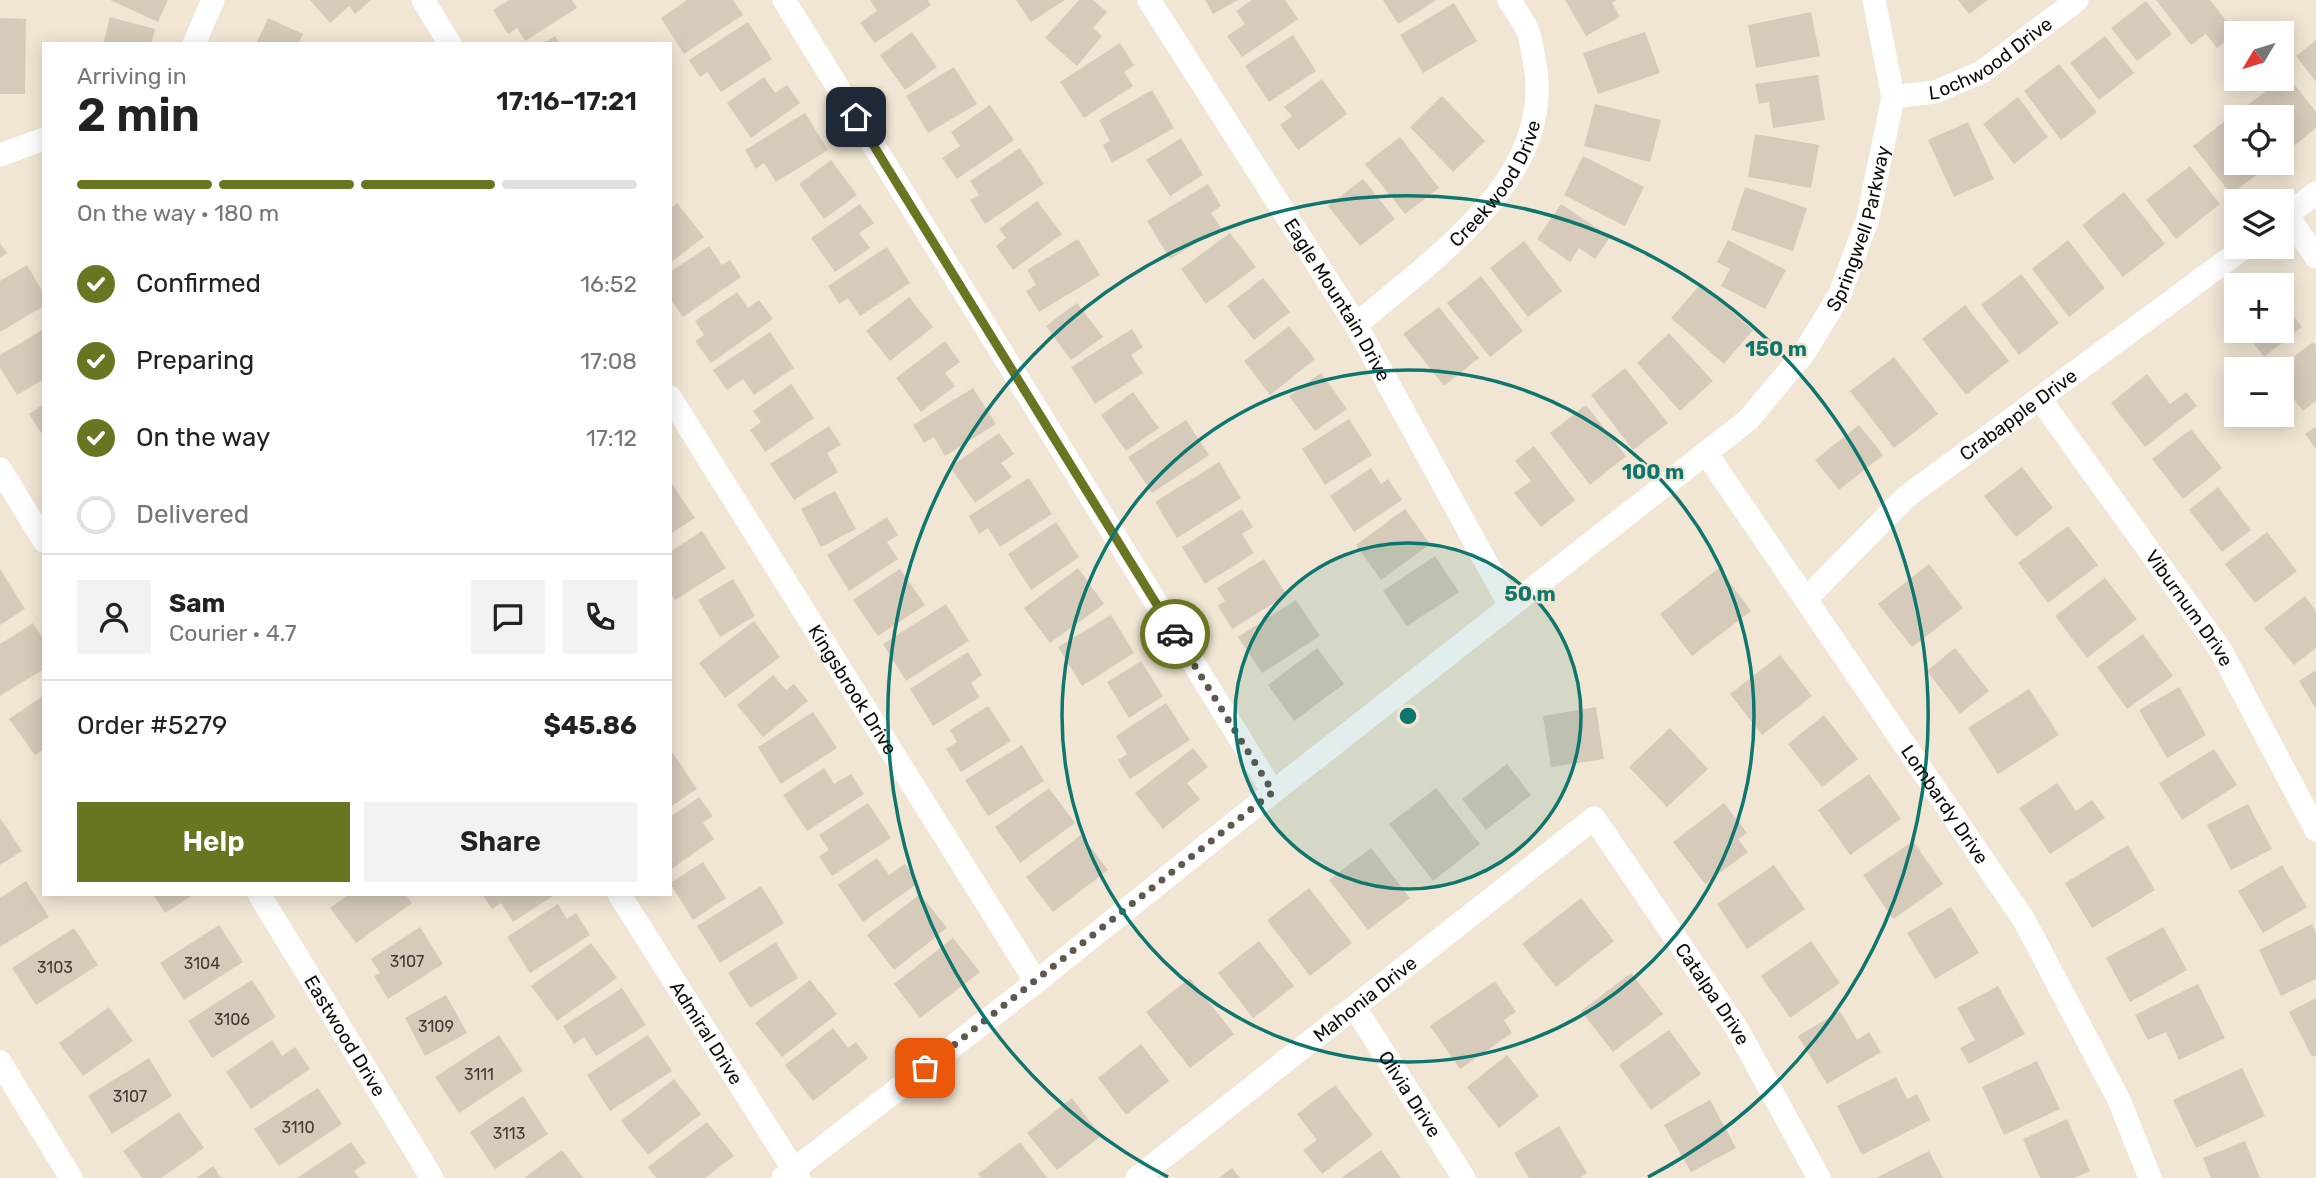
<!DOCTYPE html>
<meta charset="utf-8">
<style>
body{margin:0;font-family:Rubik,sans-serif;background:#f2f2f2;color:#222;height:100vh;display:flex;flex-direction:column;font-size:26px;white-space:nowrap}
*{box-sizing:border-box;margin:0}
p{font-size:23px;color:#767676}
.icon{flex:none;width:38px;height:38px;fill:none;stroke:currentColor;stroke-width:2;stroke-linecap:round;stroke-linejoin:round}
.map{position:relative;flex:1;overflow:hidden}
.panel{position:absolute;left:42px;top:42px;width:630px;height:854px;display:flex;flex-direction:column;background:#fff;border-radius:0px;box-shadow:0 4px 18px #0003}
.panel>*{flex:none}
.needle{width:46px;rotate:232deg}
.buttons{position:absolute;left:2224px;top:21px;display:grid;gap:14px}
.buttons a{display:grid;place-items:center;width:70px;height:70px;border-radius:0px;background:#fff;box-shadow:0 4px 18px #0003;font-size:35px}
.pin{position:absolute;display:grid;place-items:center;width:60px;height:60px;color:#fff;margin:-30px;border-radius:14px;box-shadow:0 4px 10px #0006}
.courier{position:absolute;display:grid;place-items:center;width:70px;height:70px;margin:-35px;border:5px solid #697521;border-radius:50%;background:#fff;color:#222;box-shadow:0 2px 9px #0007}
.head em{font-style:normal;font-weight:600}
.head div{display:flex;flex-direction:column-reverse}
.head{display:flex;align-items:center;justify-content:space-between;height:119px;padding:0 35px}
h1{font-size:46px;font-weight:600;line-height:52px}
.bar{display:grid;grid-template-columns:repeat(4,1fr);gap:10px 7px;align-content:center;height:84px;padding:0 35px}
.bar i{height:9px;border-radius:5px;background:#e0e0e0}
.bar .on{background:#697521}
.bar p{grid-column:span 4}
.line{display:flex;align-items:center;gap:18px;padding:0 35px;border-top:2px solid #e0e0e0}
.line div{flex:1}
.round{display:grid;place-items:center;flex:none;width:74px;height:74px;border-radius:0px;background:#f2f2f2}
ol{padding:0 35px;list-style:none}
li{display:flex;align-items:center;gap:21px;height:77px}
li p{margin-inline-start:auto}
li .icon{padding:7px;border-radius:50%;background:#697521;color:#fff;stroke-width:4}
li:last-child{color:#767676}
li i{width:38px;height:38px;border:4px solid #e0e0e0;border-radius:50%}
.primary-button{display:flex;gap:14px;margin-top:auto;padding:14px 35px}
.primary-button a{flex:1;height:80px;border-radius:0px;background:#697521;color:#fff;font-size:28px;font-weight:600;line-height:80px;text-align:center}
.primary-button a+a{background:#f2f2f2;color:#222}
.map>svg:first-child{display:block}
.building{fill:#d6cbba}
.lines{fill:none;stroke-linecap:round;stroke-linejoin:round}
.minor{stroke:#fff;stroke-width:23}
.done{stroke:#5e584e;stroke-width:7;stroke-dasharray:0 12.6}
.route{stroke:#697521;stroke-width:9}
.ring{fill:none;stroke:#0f766e;stroke-width:3.5}
.labels{text-anchor:middle;dominant-baseline:central;stroke-width:5;stroke-linejoin:round;paint-order:stroke}
.number-label{font-size:16px;fill:#413b33}
.street-label{font-size:19px;fill:#0f0b06;stroke:#f1e6d4}
.centre{fill:#0f766e;stroke:#f1e6d4;stroke-width:3.5}
.ring-label{font-size:21px;text-anchor:middle;font-weight:bold;fill:#0f766e;stroke:#f1e6d4;stroke-width:5;stroke-linejoin:round;paint-order:stroke}
</style>
<div class="map">
<svg width="2316" height="1178" viewBox="0 0 2316 1178">
<rect width="100%" height="100%" fill="#f1e6d4"/>
<!-- building -->
<path class="building" d="M110,0H168L158,22Z
M310,0H371L355,14L349,6L330,23Z
M509,0H572L577,8L525,41L517,28L508,34L493,10Z
M687,0H733L743,15L684,54L661,18Z
M870,0H928L931,5L875,43L860,23L877,11Z
M1016,0H1065L1031,22Z
M1079,0H1093L1107,12L1093,28L1102,36L1077,66L1045,38Z
M1205,0H1238L1213,14Z
M1252,0H1285L1298,19L1242,57L1227,36L1245,24L1236,11Z
M1383,0H1437L1398,24Z
M1565,0H1616L1612,3L1620,17L1586,36Z
M1958,0H1988L1969,14Z
M2156,0H2210L2236,33L2217,48L2206,34L2191,45Z
M2146,1L2172,34L2137,61L2111,28Z
M1454,3L1477,41L1423,73L1400,35Z
M1811,12L1820,56L1756,68L1748,25Z
M110,17L155,29L151,44H103Z
M0,18L26,19L25,94H0Z
M268,18L303,34L298,44H256Z
M748,22L772,59L721,92L707,72L700,77L689,60Z
M912,32L937,67L905,90L880,55Z
M1645,32L1660,73L1598,94L1583,53Z
M1293,35L1316,71L1269,102L1245,66Z
M555,36L560,44H542Z
M2105,36L2134,73L2099,100L2070,63Z
M2316,40V82L2296,56Z
M1120,43L1134,65L1124,72L1133,86L1084,118L1060,82Z
M2059,64L2097,112L2061,140L2024,91Z
M954,67L977,104L928,133L906,96Z
M1818,75L1825,120L1773,128L1769,102L1759,104L1755,84Z
M2287,75L2316,112V128L2285,153L2282,149V117H2257L2248,105Z
M764,77L775,93L787,85L800,103L751,138L727,103Z
M1322,79L1347,114L1298,150L1280,125L1292,116L1284,107Z
M1152,90L1174,128L1112,163L1103,145L1110,141L1099,120Z
M1442,96L1485,141L1453,172L1410,127Z
M2018,97L2048,137L2014,164L1983,124Z
M1595,104L1661,120L1650,162L1584,146Z
M990,105L1014,140L957,179L942,158L960,146L951,132Z
M805,113L828,150L776,182L764,163L756,169L745,150Z
M2234,114L2236,117V163H2272L2231,194L2193,146Z
M1968,122L1994,179L1954,197L1928,140Z
M1755,134L1819,145L1811,188L1748,177Z
M1400,137L1439,188L1405,214L1365,164Z
M1181,138L1203,175L1170,196L1146,160Z
M1020,148L1044,184L985,224L970,200L979,195L970,181Z
M1583,156L1644,187L1625,226L1564,195Z
M831,160L857,195L824,219L799,184Z
M2190,166L2220,204L2176,239L2146,200Z
M1363,179L1395,219L1360,246L1328,206Z
M1208,184L1221,206L1211,213L1221,228L1170,259L1147,221Z
M1745,187L1807,208L1793,251L1731,230Z
M2124,192L2165,244L2123,277L2082,225Z
M1037,201L1062,234L1013,270L996,246L1006,238L999,229Z
M677,203L704,237L670,263V209Z
M860,204L874,223L859,233L870,248L835,272L811,238Z
M1561,204L1610,237L1595,259L1579,248L1570,262L1537,239Z
M1230,233L1256,267L1206,304L1181,269Z
M1078,239L1100,275L1039,312L1026,291L1036,285L1027,270Z
M1728,240L1786,270L1765,309L1721,286L1730,269L1717,262Z
M2068,240L2105,288L2069,317L2032,269Z
M1524,241L1562,291L1528,317L1490,268Z
M0,243L7,253L0,258Z
M709,246L722,265L730,260L741,277L683,317L670,298V272Z
M887,247L910,283L860,316L848,298L839,304L828,286Z
M27,265L44,294V306L0,332V281Z
M2021,274L2059,323L2019,355L1981,305Z
M1481,276L1523,331L1490,357L1447,303Z
M1263,278L1290,312L1254,340L1227,306Z
M1700,285L1753,330L1724,364L1671,318Z
M737,292L748,308L759,300L773,319L711,363L695,341L704,335L695,321Z
M909,297L933,327L890,361L866,331Z
M2282,301L2302,327L2264,357L2244,331H2282Z
M1077,303L1103,337L1071,360L1046,326Z
M1965,305L2009,361L1966,395L1922,339Z
M1439,307L1479,358L1444,386L1403,334Z
M1289,326L1315,359L1270,395L1244,361Z
M44,329V379L17,395L0,368V355Z
M1132,329L1143,347L1131,355L1143,373L1095,404L1071,367Z
M770,332L794,368L754,395L743,379L727,390L713,370Z
M1669,333L1713,381L1680,411L1637,363Z
M945,341L960,362L945,373L955,386L921,412L896,378Z
M2313,342L2316,346V401L2303,411L2282,384V369H2278Z
M1894,357L1938,414L1894,448L1850,391Z
M1625,368L1668,423L1633,450L1591,395Z
M1321,373L1347,409L1315,431L1289,396Z
M2147,374L2170,404L2186,392L2197,406L2145,447L2111,403Z
M791,384L814,418L765,452L750,430L761,422L753,411Z
M973,388L996,424L945,456L934,437L924,443L913,425Z
M1133,392L1159,428L1126,451L1101,415Z
M44,404V437L29,414Z
M1586,405L1626,456L1590,485L1550,433Z
M1349,419L1372,455L1325,485L1302,449Z
M1186,420L1209,455L1152,493L1128,457Z
M1859,425L1883,455L1839,490L1815,460Z
M829,426L841,445L827,453L838,472L794,500L770,464Z
M2316,426V449L2305,434Z
M2191,429L2222,468L2183,499L2152,459Z
M999,433L1014,454L1001,463L1012,477L975,503L950,467Z
M1534,446L1575,500L1541,527L1514,493L1531,481L1515,461Z
M1219,462L1241,498L1177,538L1155,502Z
M2022,467L2053,508L2016,537L1984,496Z
M1371,468L1381,484L1388,479L1402,500L1354,532L1330,496Z
M1029,478L1052,514L1000,547L988,528L979,534L969,516Z
M670,481L695,518L670,534Z
M2218,487L2251,530L2222,552L2189,510Z
M835,491L856,529L821,547L801,509Z
M1242,509L1253,527L1242,534L1254,553L1205,584L1182,547Z
M1405,509L1430,544L1381,580L1356,545Z
M887,517L898,535L887,542L898,559L849,591L827,555Z
M1056,522L1079,557L1031,590L1008,554Z
M2068,526L2098,565L2048,603L2018,563Z
M702,531L726,568L675,600L670,593V552Z
M2267,532L2297,571L2255,603L2225,564Z
M1435,556L1459,592L1407,626L1383,591Z
M1264,559L1287,595L1232,629L1218,606L1225,601L1217,588Z
M1929,564L1963,608L1912,647L1878,604Z
M1078,568L1104,604L1050,643L1024,608Z
M1719,568L1751,611L1692,656L1660,614Z
M0,569L25,609L0,625Z
M900,569L925,605L878,636L853,600Z
M2105,578L2137,619L2087,658L2055,616Z
M733,579L755,616L720,637L698,600Z
M2305,596L2316,611V648L2294,665L2264,628Z
M1296,600L1320,636L1262,673L1238,637Z
M946,604L969,641L906,681L883,644Z
M1111,615L1134,653L1082,686L1058,647Z
M754,621L780,657L725,698L699,663Z
M33,623L44,640V669L0,696V644Z
M2143,634L2173,676L2127,709L2097,667Z
M1317,648L1344,684L1294,721L1268,685Z
M1955,648L1989,691L1960,714L1927,671Z
M968,652L982,675L971,683L980,697L933,726L910,689Z
M1780,655L1812,696L1762,735L1730,694Z
M1141,661L1163,696L1129,718L1107,682Z
M2316,670V709L2299,681Z
M773,675L786,690L794,684L808,701L763,737L737,705Z
M2179,687L2206,735L2167,758L2139,710Z
M2029,689L2059,735L1998,774L1968,728Z
M44,695V749L35,755L9,719Z
M1166,703L1190,740L1130,779L1118,760L1127,754L1116,736Z
M988,706L1011,741L961,772L946,749L957,742L950,730Z
M1596,707L1604,759L1551,767L1543,716Z
M813,712L837,748L781,784L758,747Z
M1824,715L1858,759L1822,787L1788,744Z
M1670,728L1708,769L1667,807L1629,767Z
M1022,745L1044,781L988,816L965,780Z
M1193,748L1208,767L1187,783L1200,799L1163,829L1135,793Z
M2214,749L2237,785L2182,820L2159,783Z
M673,753L697,789L670,807V754Z
M1507,764L1531,795L1486,830L1462,799Z
M824,768L834,784L851,774L864,794L807,831L783,795Z
M1869,774L1901,819L1850,855L1818,810Z
M2057,783L2076,811L2092,800L2105,818L2050,854L2019,808Z
M1049,788L1075,823L1020,863L995,827Z
M1436,788L1480,844L1433,881L1389,824Z
M699,797L713,816L703,823L714,839L670,870V817Z
M868,803L891,838L832,876L819,856L829,850L819,835Z
M1724,803L1747,833L1738,839L1748,852L1705,884L1673,842Z
M2248,804L2272,849L2231,870L2207,825Z
M0,818L22,851L0,865Z
M1081,835L1108,870L1053,912L1026,877Z
M1913,841L1943,884L1893,919L1863,875Z
M2128,845L2155,890L2092,928L2065,883Z
M1371,848L1410,898L1368,930L1329,880Z
M877,858L889,875L905,864L918,883L863,922L838,885Z
M703,862L726,898L693,920L670,883Z
M1774,865L1805,909L1747,949L1717,904Z
M2282,865L2307,907L2263,933L2238,891Z
M26,881L49,917L0,947V898Z
M761,886L784,923L720,963L697,926Z
M1309,888L1352,943L1310,976L1267,920Z
M153,894H194L165,913Z
M349,894H405L412,903L356,943L330,908Z
M482,894H556L513,922L501,903L492,909Z
M920,894L947,928L894,970L867,935Z
M1581,898L1614,941L1556,987L1522,944Z
M558,904L567,919L576,913L590,935L530,973L507,937Z
M1951,907L1979,953L1935,979L1907,933Z
M2312,924L2316,933V979L2281,996L2259,950Z
M219,925L243,962L184,1000L160,963Z
M420,927L443,964L388,999L374,976L380,973L371,959Z
M2163,927L2187,970L2130,1002L2106,958Z
M74,928L98,965L36,1005L12,968Z
M953,938L980,972L920,1018L894,984Z
M1259,941L1294,986L1253,1018L1218,973Z
M1811,941L1840,983L1790,1018L1761,976Z
M776,942L798,978L750,1008L728,973Z
M591,943L617,978L557,1021L531,986Z
M1631,973L1663,1014L1613,1052L1581,1011Z
M1190,978L1234,1034L1190,1068L1146,1012Z
M252,980L276,1017L212,1058L188,1021Z
M810,980L837,1014L782,1057L755,1023Z
M1495,981L1516,1012L1504,1020L1512,1033L1460,1069L1430,1026Z
M2198,984L2225,1038L2179,1060L2166,1032L2148,1040L2135,1015Z
M1998,986L2025,1034L1969,1064L1960,1048L1975,1040L1957,1008Z
M622,988L646,1025L596,1056L584,1037L574,1044L563,1026Z
M446,995L467,1033L425,1056L405,1018Z
M2316,998V1055L2312,1057L2289,1012Z
M109,1007L133,1041L83,1076L59,1043Z
M1840,1011L1857,1040L1869,1032L1881,1052L1827,1084L1798,1036Z
M833,1028L848,1048L856,1042L868,1058L813,1101L785,1065Z
M1669,1030L1701,1074L1651,1110L1619,1065Z
M499,1035L523,1071L459,1113L435,1077Z
M648,1035L672,1071L610,1111L587,1075Z
M272,1040L282,1056L295,1047L310,1069L251,1109L226,1072Z
M1141,1044L1169,1081L1126,1115L1098,1078Z
M1507,1055L1539,1096L1499,1128L1467,1087Z
M149,1058L172,1096L112,1134L88,1096Z
M2037,1061L2060,1109L2004,1135L1982,1087Z
M2242,1068L2265,1116L2196,1148L2173,1100Z
M1896,1077L1907,1099L1917,1094L1930,1120L1862,1155L1837,1106Z
M674,1079L701,1114L648,1155L621,1121Z
M1335,1085L1373,1135L1322,1174L1303,1150L1317,1140L1297,1114Z
M318,1088L342,1124L279,1166L254,1129Z
M523,1096L548,1134L495,1169L470,1132Z
M1072,1098L1101,1136L1057,1170L1027,1133Z
M1710,1100L1736,1148L1691,1172L1664,1125Z
M179,1112L204,1148L161,1178H142L123,1151Z
M2067,1119L2090,1171L2074,1178H2040L2023,1139Z
M707,1122L734,1156L705,1178H656L648,1167Z
M1559,1126L1587,1173L1579,1178H1529L1514,1153Z
M2245,1141L2260,1178H2211L2203,1158Z
M351,1142L366,1163L354,1171L359,1178H297Z
M1020,1142L1047,1178H981L978,1174Z
M562,1150L583,1178H524Z
M1381,1150L1401,1178H1341Z
M1929,1151L1943,1178H1876Z
M213,1166L221,1178H196Z
M1232,1168L1240,1178H1219Z"/>
<g class="lines">
<!-- minor -->
<g class="minor">
<path d="M423,0L450,44"/>
<path d="M784,0L1273,792"/>
<path id="s1" d="M1149,0L1356,325L1510,606"/>
<path d="M194,44L213,0"/>
<path id="s2" d="M1893,97L1935,92L1982,72L2077,0"/>
<path d="M0,155L44,139"/>
<path d="M2287,215L2316,257"/>
<path d="M2282,219L2316,193"/>
<path id="s3" d="M1356,325C1433,258 1559,177 1534,59C1532,49 1531,36 1526,27C1521,18 1515,9 1509,0"/>
<path id="s4" d="M670,397L1036,982"/>
<path id="s5" d="M2040,399L2220,649L2316,830"/>
<path id="s6" d="M1706,453L2024,920L2119,1100L2150,1178"/>
<path d="M0,469L44,541"/>
<path id="s7" d="M1806,599L1906,497L2245,247"/>
<path id="s8" d="M259,894L432,1178"/>
<path id="s9" d="M619,894L799,1178"/>
<path id="s10" d="M1355,1008L1464,1178"/>
<path d="M0,1062L71,1178"/>
<path id="s11" d="M783,1178L1036,982L1273,792L1748,420L1804,353L1840,294L1868,218L1893,97L1874,0"/>
<path id="s12" d="M1137,1178L1594,818L1736,1027L1819,1178"/>
</g>
</g>
<g class="lines">
<!-- done -->
<path class="done" d="M925,1068L1273,792L1175,634"/>
<!-- route -->
<path class="route" d="M856,117L1175,634"/>
</g>
<!-- distance rings -->
<circle cx="1408" cy="716" r="173" fill="#0f766e" fill-opacity=".12"/>
<g class="ring">
<circle cx="1408" cy="716" r="173"/>
<circle cx="1408" cy="716" r="346"/>
<path d="M1168 1177A520 520 0 1 1 1648 1177"/>
</g>
<g class="labels">
<!-- number labels -->
<g class="number-label">
<text x="407" y="961">3107</text>
<text x="202" y="963">3104</text>
<text x="55" y="967">3103</text>
<text x="232" y="1019">3106</text>
<text x="436" y="1026">3109</text>
<text x="479" y="1074">3111</text>
<text x="130" y="1096">3107</text>
<text x="298" y="1127">3110</text>
<text x="509" y="1133">3113</text>
</g>
<!-- street labels -->
<g class="street-label">
<text stroke="none"><textPath href="#s2" startOffset="107">Lochwood Drive</textPath></text>
<text stroke="none"><textPath href="#s3" startOffset="201">Creekwood Drive</textPath></text>
<text stroke="none"><textPath href="#s11" startOffset="1452">Springwell Parkway</textPath></text>
<text stroke="none"><textPath href="#s1" startOffset="354">Eagle Mountain Drive</textPath></text>
<text stroke="none"><textPath href="#s7" startOffset="282">Crabapple Drive</textPath></text>
<text stroke="none"><textPath href="#s5" startOffset="257">Viburnum Drive</textPath></text>
<text stroke="none"><textPath href="#s4" startOffset="345">Kingsbrook Drive</textPath></text>
<text stroke="none"><textPath href="#s6" startOffset="425">Lombardy Drive</textPath></text>
<text stroke="none"><textPath href="#s12" startOffset="794">Catalpa Drive</textPath></text>
<text stroke="none"><textPath href="#s12" startOffset="290">Mahonia Drive</textPath></text>
<text stroke="none"><textPath href="#s9" startOffset="164">Admiral Drive</textPath></text>
<text stroke="none"><textPath href="#s8" startOffset="166">Eastwood Drive</textPath></text>
<text stroke="none"><textPath href="#s10" startOffset="102">Olivia Drive</textPath></text>
</g>
</g>
<circle cx="1408" cy="716" r="10" class="centre"/>
<g class="ring-label">
<text x="1776" y="356">150 m</text>
<text x="1653" y="479">100 m</text>
<text x="1530" y="601">50 m</text>
</g>
</svg>
<div class="buttons">
<a><svg class="needle" viewBox="-14 -14 28 28"><path d="M0-13l5 13h-10z" fill="#e53935"/><path d="M0 13l5-13h-10z" fill="#767676"/></svg></a>
<a><svg class="icon" aria-label="locate" viewBox="0 0 24 24"><circle cx="12" cy="12" r="6"/><path d="M12 2v4M12 18v4M2 12h4M18 12h4"/></svg></a>
<a><svg class="icon" aria-label="layers" viewBox="0 0 24 24"><path d="M12 4l9 5-9 5-9-5zM3 14l9 5 9-5"/></svg></a>
<a>+</a>
<a>−</a>
</div>
<div class="pin" style="left:925px;top:1068px;background:#ea580c"><svg class="icon" aria-label="bag" viewBox="0 0 24 24"><path d="M5 8h14l-1 12H6zM9 8a3 3 0 0 1 6 0"/></svg></div>
<div class="pin" style="left:856px;top:117px;background:#1f2937"><svg class="icon" aria-label="home" viewBox="0 0 24 24"><path d="M3 11l9-7 9 7M6 9v11h12V9"/></svg></div>
<div class="courier" style="left:1175px;top:634px"><svg class="icon" aria-label="car" viewBox="0 0 24 24"><path d="M5 17H2v-5l4-1 3-4h7l3 4 3 1v5h-3M9 17h6M6 11h13"/><circle cx="7" cy="17" r="2"/><circle cx="17" cy="17" r="2"/></svg></div>
<section class="panel">
<div class="head"><div><h1>2 min</h1><p>Arriving in</p></div><em>17:16–17:21</em></div>
<div class="bar"><i class="on"></i><i class="on"></i><i class="on"></i><i></i><p>On the way · 180 m</p></div>
<ol>
<li><svg class="icon" aria-label="check" viewBox="0 0 24 24"><path d="M5 12l5 5 9-10"/></svg>Confirmed<p>16:52</p></li>
<li><svg class="icon" aria-label="check" viewBox="0 0 24 24"><path d="M5 12l5 5 9-10"/></svg>Preparing<p>17:08</p></li>
<li><svg class="icon" aria-label="check" viewBox="0 0 24 24"><path d="M5 12l5 5 9-10"/></svg>On the way<p>17:12</p></li>
<li><i></i>Delivered</li>
</ol>
<div class="line" style="height:126px"><a class="round"><svg class="icon" aria-label="person" viewBox="0 0 24 24"><circle cx="12" cy="8" r="4"/><path d="M4 21q1-7 8-7t8 7"/></svg></a><div><b>Sam</b><p>Courier · 4.7</p></div><a class="round"><svg class="icon" aria-label="chat" viewBox="0 0 24 24"><path d="M4 5h16v11H9l-5 4z"/></svg></a><a class="round"><svg class="icon" aria-label="phone" viewBox="0 0 24 24"><path d="M5 4h4l2 5-3 2q2 4 5 5l2-3 5 2v4C11 20 4 13 5 4z"/></svg></a></div>
<div class="line" style="height:91px"><div>Order #5279</div><b>$45.86</b></div>
<div class="primary-button"><a>Help</a><a>Share</a></div>
</section>
</div>
